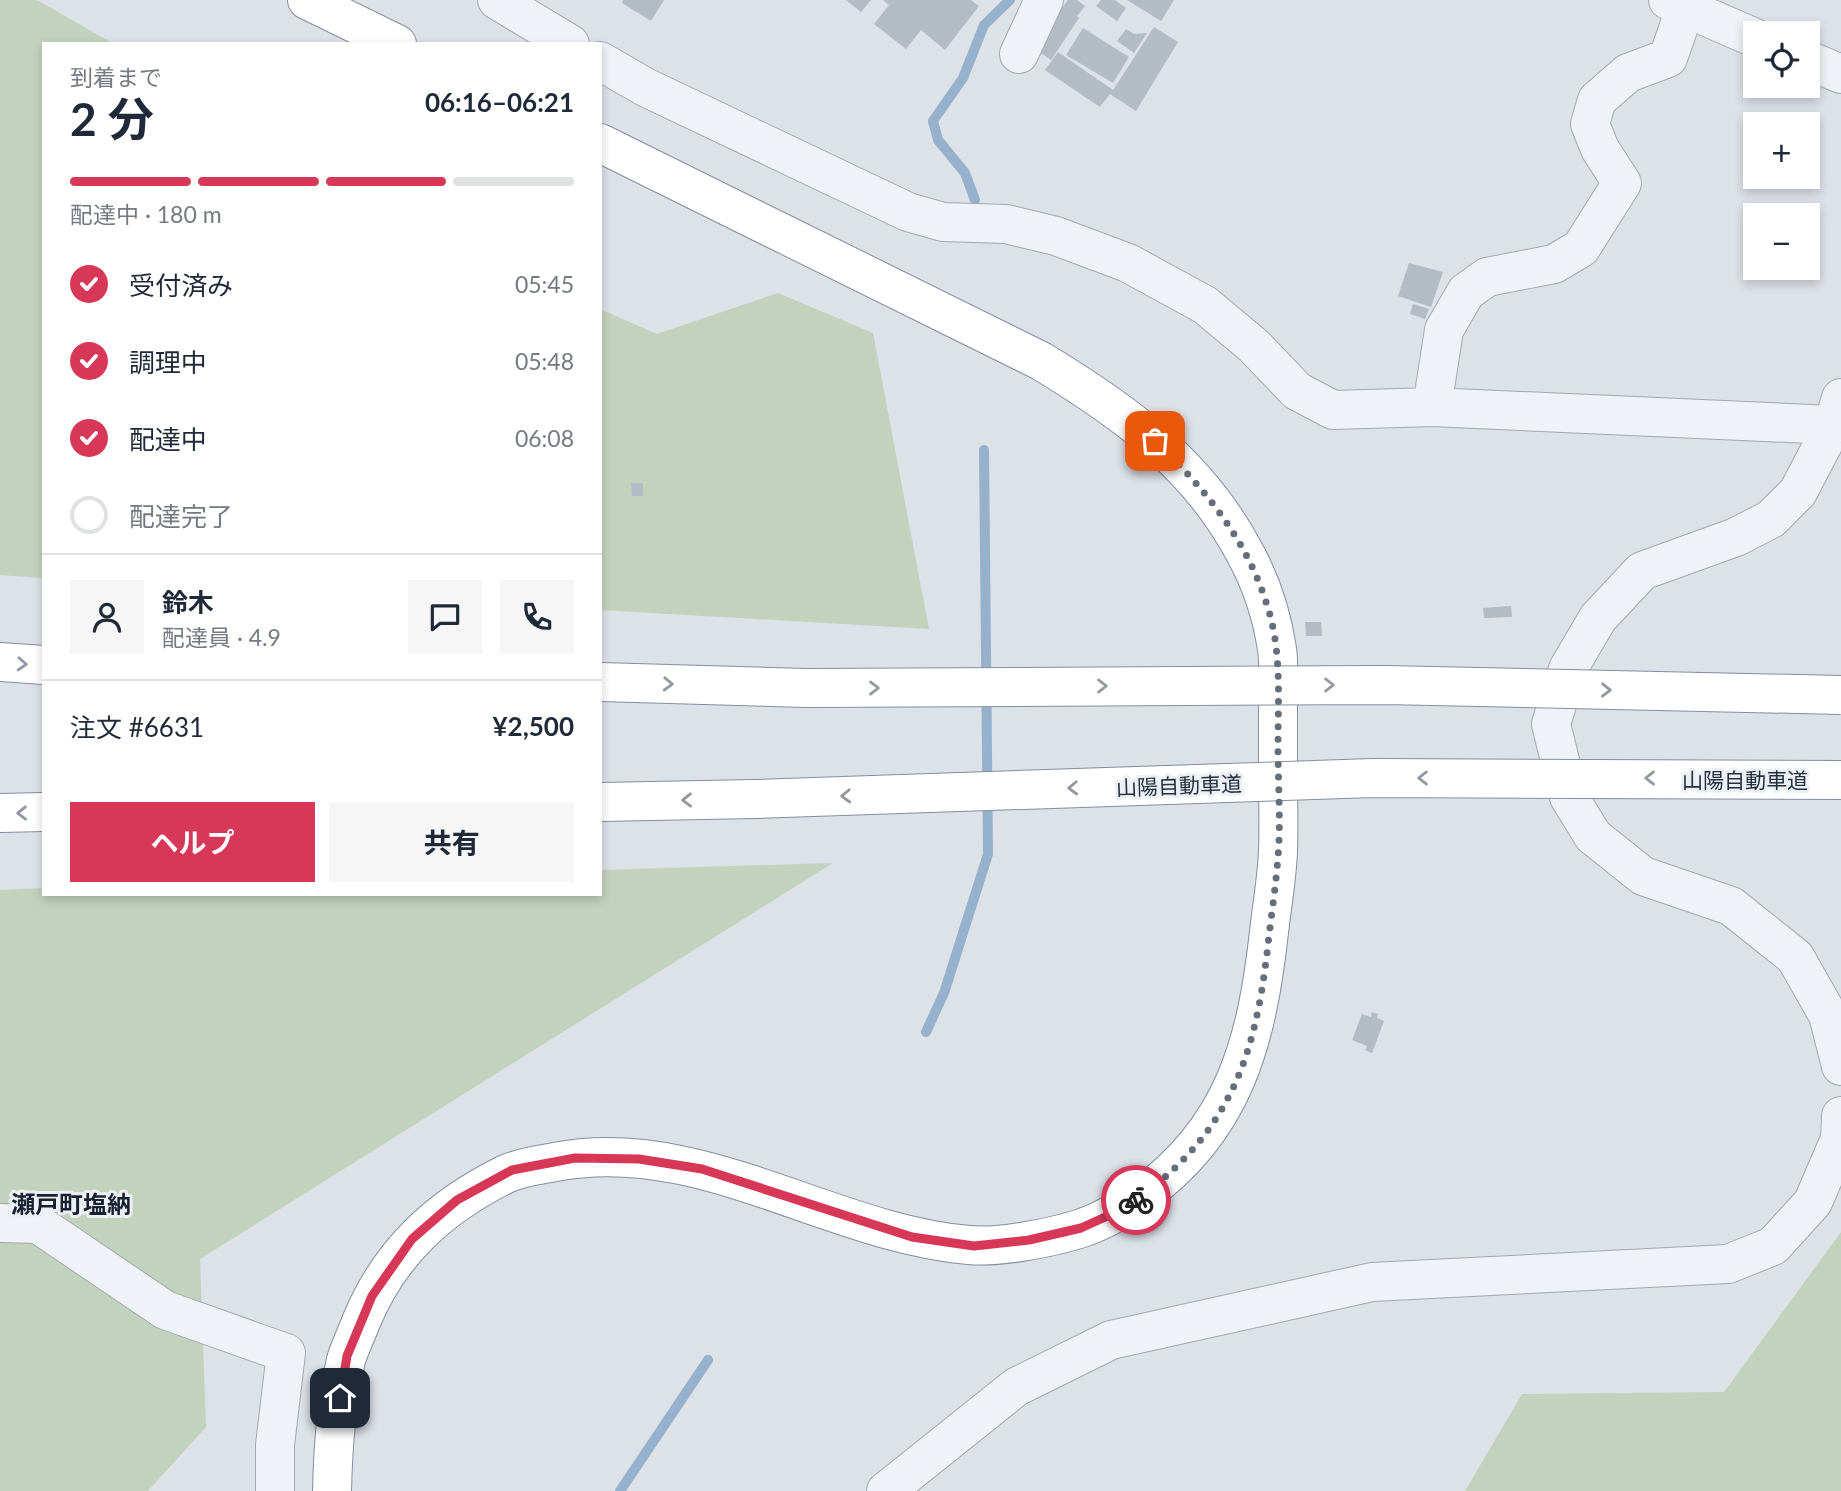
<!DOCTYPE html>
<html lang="ja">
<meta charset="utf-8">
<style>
body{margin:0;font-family:Lato,"Noto Sans JP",sans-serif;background:#f6f6f7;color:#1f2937;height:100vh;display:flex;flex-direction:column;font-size:26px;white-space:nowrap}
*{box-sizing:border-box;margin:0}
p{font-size:23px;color:#747a83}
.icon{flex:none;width:38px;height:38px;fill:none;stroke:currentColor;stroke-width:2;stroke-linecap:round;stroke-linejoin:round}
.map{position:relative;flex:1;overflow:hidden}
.panel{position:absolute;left:42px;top:42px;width:560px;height:854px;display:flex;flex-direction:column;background:#fff;border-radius:0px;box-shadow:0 4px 10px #0003}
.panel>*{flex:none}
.controls{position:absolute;left:1743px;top:21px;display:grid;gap:14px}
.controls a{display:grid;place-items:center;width:77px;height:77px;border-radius:0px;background:#fff;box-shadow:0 4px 10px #0003;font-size:35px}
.pin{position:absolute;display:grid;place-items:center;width:60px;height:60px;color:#fff;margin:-30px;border-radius:14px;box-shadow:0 4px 10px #0006}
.courier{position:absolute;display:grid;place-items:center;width:70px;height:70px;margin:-35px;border:5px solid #d73857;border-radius:50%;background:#fff;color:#222;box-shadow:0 2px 9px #0007}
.overview em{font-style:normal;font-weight:700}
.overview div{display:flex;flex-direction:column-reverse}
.overview{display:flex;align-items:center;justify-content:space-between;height:119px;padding:0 28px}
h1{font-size:46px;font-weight:700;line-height:52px}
.bar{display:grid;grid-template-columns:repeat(4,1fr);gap:10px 7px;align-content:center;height:84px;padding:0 28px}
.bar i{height:9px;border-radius:5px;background:#e0e1e3}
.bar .active{background:#d73857}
.bar p{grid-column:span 4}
.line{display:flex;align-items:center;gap:18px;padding:0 28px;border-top:2px solid #e0e1e3}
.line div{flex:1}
.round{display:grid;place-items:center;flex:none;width:74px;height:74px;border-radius:0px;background:#f6f6f7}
ol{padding:0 28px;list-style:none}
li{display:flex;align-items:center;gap:21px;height:77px}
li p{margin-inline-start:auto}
li .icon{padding:7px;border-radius:50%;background:#d73857;color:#fff;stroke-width:4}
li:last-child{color:#747a83}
li i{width:38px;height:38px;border:4px solid #e0e1e3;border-radius:50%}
.primary-button{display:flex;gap:14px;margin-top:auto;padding:14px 28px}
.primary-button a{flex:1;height:80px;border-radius:0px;background:#d73857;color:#fff;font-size:28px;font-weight:700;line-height:80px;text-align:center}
.primary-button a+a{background:#f6f6f7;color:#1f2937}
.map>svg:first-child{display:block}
.green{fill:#c3d2bd}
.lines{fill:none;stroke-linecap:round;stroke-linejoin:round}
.stream{stroke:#95b1cb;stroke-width:10}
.building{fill:#b3bbc5}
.minor-casing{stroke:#a2a8b2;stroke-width:40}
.highway-casing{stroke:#838f9f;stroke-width:40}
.minor{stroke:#eff2f6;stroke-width:38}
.highway{stroke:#fff;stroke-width:38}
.highway-bridge-casing{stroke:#838f9f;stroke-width:40;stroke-linecap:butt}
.highway-bridge{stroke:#fff;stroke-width:38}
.oneway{stroke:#92989f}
.done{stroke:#656e7a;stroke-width:7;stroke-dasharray:0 12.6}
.route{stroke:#d73857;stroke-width:9}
.labels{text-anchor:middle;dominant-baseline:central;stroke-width:6;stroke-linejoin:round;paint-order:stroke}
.street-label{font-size:21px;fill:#25303f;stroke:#ecf0f5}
.quarter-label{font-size:24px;font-weight:bold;fill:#182130;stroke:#ecf0f5}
</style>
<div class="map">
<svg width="1841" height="1491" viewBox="0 0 1841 1491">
<rect width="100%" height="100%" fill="#dde1e8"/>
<!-- green -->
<path class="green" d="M0,0H37L114,44H44V578L0,575Z
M778,293L873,333L929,629L600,610V309L657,334Z
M833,863L200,1259L206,1427L148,1491H0V890L44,888V894H600V870Z
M1841,1232V1491H1465L1522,1394L1724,1392Z"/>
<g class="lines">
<!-- stream -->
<path class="stream" d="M975,200L965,173L938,140L933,121L963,78L984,25L1010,0
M926,1032L944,993L988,854L984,450
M620,1491L708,1360"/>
</g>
<!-- building -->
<path class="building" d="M623,0H664L651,21L622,3Z
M846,0H871L861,12Z
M883,0H971L979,6L945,50L921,30L906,49L874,24L889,5Z
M1068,0H1077L1085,6L1077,16L1079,18L1051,60L1031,46L1060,5L1063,7Z
M1101,0H1115L1126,8L1117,21L1096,6Z
M1127,0H1174L1161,21Z
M1154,27L1178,42L1136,111L1110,94L1100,107L1045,70L1058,52L1113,90Z
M1083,28L1129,57L1113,83L1066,55Z
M1126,29L1134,34L1147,33L1134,53L1117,41Z
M1409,263L1443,272L1431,307L1398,296Z
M1413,304L1429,309L1425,319L1410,314Z
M631,483H643V496H632Z
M1511,606L1512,617L1484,618L1483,608Z
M1305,622H1321L1322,636H1306Z
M1372,1012L1378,1014L1377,1018L1384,1021L1372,1053L1365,1050L1367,1046L1352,1040L1362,1014L1371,1017Z"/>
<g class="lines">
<!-- minor casing -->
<g class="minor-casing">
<path id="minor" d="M497,0L570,44
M1668,0L1755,38
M1019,54L1044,0
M1808,60L1841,74
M600,61L645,87L908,212L943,222L1006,224L1056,236L1128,263L1205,305L1254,346L1297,391L1333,410L1432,407L1833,425
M1841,398L1833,425L1798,492L1771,519L1736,537L1642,571L1598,618L1568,669L1551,724L1569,797L1593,836L1643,876L1731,906L1795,957L1828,1015L1841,1066
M1432,407L1444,330L1466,292L1487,277L1554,264L1581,248L1622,183L1600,149L1590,124L1597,100L1628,73L1668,58L1685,9
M0,1223L38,1224L165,1310L286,1353L275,1445V1491
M886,1491L1016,1387L1111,1340L1372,1282L1728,1264L1773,1246L1813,1202L1840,1139L1841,1116"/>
</g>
<!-- highway casing -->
<g class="highway-casing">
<path id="highway" d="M307,0L397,44
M0,662L44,665
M600,682L806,688
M600,802L755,799
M0,813L44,812
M332,1491C333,1447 336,1403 346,1360C350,1347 356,1335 361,1322C389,1253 439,1207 506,1174C521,1167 539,1165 555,1162C699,1134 829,1233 969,1245C998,1248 1050,1238 1079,1229C1101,1222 1123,1209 1141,1196C1235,1129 1257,1040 1269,932C1272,905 1277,878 1278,851C1279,824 1278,797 1278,770C1278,743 1278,716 1278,689C1278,676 1279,662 1277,649C1272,616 1261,582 1245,553C1198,464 1125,412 1041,361L600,143"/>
</g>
<!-- minor -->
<use href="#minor" class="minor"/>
<!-- highway -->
<use href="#highway" class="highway"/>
<!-- highway-bridge casing -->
<g class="highway-bridge-casing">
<path id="highway-bridge" d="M806,688L1385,685L1841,695
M755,799L1373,778L1841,780"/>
</g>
<!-- highway-bridge -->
<use href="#highway-bridge" class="highway-bridge"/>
</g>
<!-- one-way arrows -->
<defs><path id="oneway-chevron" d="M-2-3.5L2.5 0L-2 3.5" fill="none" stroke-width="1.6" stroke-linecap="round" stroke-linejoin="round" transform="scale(1.75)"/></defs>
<g class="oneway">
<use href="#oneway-chevron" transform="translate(22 664) rotate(3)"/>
<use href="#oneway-chevron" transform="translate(668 684) rotate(2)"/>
<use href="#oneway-chevron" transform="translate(1329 685)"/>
<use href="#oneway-chevron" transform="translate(1102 686)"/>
<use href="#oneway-chevron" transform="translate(874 688)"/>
<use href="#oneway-chevron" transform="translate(1606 690) rotate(1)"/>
<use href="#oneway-chevron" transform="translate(1423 778) rotate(-180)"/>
<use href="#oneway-chevron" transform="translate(1650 778) rotate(-180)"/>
<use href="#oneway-chevron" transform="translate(1073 788) rotate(178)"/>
<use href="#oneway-chevron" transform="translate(846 796) rotate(178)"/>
<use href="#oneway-chevron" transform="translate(687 800) rotate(179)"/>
<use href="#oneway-chevron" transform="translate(22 813) rotate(179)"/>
</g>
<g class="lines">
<!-- done -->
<path class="done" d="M1136,1200C1176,1171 1208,1138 1230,1094C1255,1045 1263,990 1269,936C1272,910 1276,884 1278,857C1281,821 1278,783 1278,746C1278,699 1282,650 1267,605C1247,540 1204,487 1155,441"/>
<!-- route -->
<path class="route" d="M340,1398L347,1356L372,1296L412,1239L457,1200L512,1170L575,1158L639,1159L702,1169L912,1237L974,1246L1029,1240L1081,1228L1125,1208L1136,1200"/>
</g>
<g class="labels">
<!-- street labels -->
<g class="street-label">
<text x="1745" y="779">山陽自動車道</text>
<text transform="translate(1179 785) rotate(-2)">山陽自動車道</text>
</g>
<!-- quarter labels -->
<g class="quarter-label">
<text x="71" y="1203">瀬戸町塩納</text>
</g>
</g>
</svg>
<div class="controls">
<a><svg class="icon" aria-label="locate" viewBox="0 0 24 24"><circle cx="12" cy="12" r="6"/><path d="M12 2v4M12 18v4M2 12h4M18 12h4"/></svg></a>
<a>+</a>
<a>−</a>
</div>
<div class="pin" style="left:1155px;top:441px;background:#ea580c"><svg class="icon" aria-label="bag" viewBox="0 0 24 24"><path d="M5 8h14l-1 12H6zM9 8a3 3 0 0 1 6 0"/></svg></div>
<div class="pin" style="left:340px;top:1398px;background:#1f2937"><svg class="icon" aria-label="home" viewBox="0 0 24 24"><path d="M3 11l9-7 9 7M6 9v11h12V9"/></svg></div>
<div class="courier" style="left:1136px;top:1200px"><svg class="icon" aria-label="bike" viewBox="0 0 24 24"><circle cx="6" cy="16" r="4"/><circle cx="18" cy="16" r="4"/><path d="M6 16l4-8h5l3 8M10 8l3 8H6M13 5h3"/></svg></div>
<section class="panel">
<div class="overview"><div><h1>2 分</h1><p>到着まで</p></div><em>06:16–06:21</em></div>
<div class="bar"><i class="active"></i><i class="active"></i><i class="active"></i><i></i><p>配達中 · 180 m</p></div>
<ol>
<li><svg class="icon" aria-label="check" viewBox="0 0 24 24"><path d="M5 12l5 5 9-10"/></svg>受付済み<p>05:45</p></li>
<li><svg class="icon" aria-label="check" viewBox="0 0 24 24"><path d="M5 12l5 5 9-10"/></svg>調理中<p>05:48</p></li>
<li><svg class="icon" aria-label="check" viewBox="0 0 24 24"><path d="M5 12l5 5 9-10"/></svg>配達中<p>06:08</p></li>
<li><i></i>配達完了</li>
</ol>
<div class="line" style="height:126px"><a class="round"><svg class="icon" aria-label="person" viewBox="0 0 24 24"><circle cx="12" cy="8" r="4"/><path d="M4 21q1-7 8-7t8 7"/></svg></a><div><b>鈴木</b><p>配達員 · 4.9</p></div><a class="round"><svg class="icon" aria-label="chat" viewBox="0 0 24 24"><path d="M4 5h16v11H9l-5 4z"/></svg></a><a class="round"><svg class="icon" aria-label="phone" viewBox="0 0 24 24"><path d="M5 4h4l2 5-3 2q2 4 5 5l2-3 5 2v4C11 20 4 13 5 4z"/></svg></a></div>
<div class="line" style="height:91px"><div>注文 #6631</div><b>¥2,500</b></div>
<div class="primary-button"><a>ヘルプ</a><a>共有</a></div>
</section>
</div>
